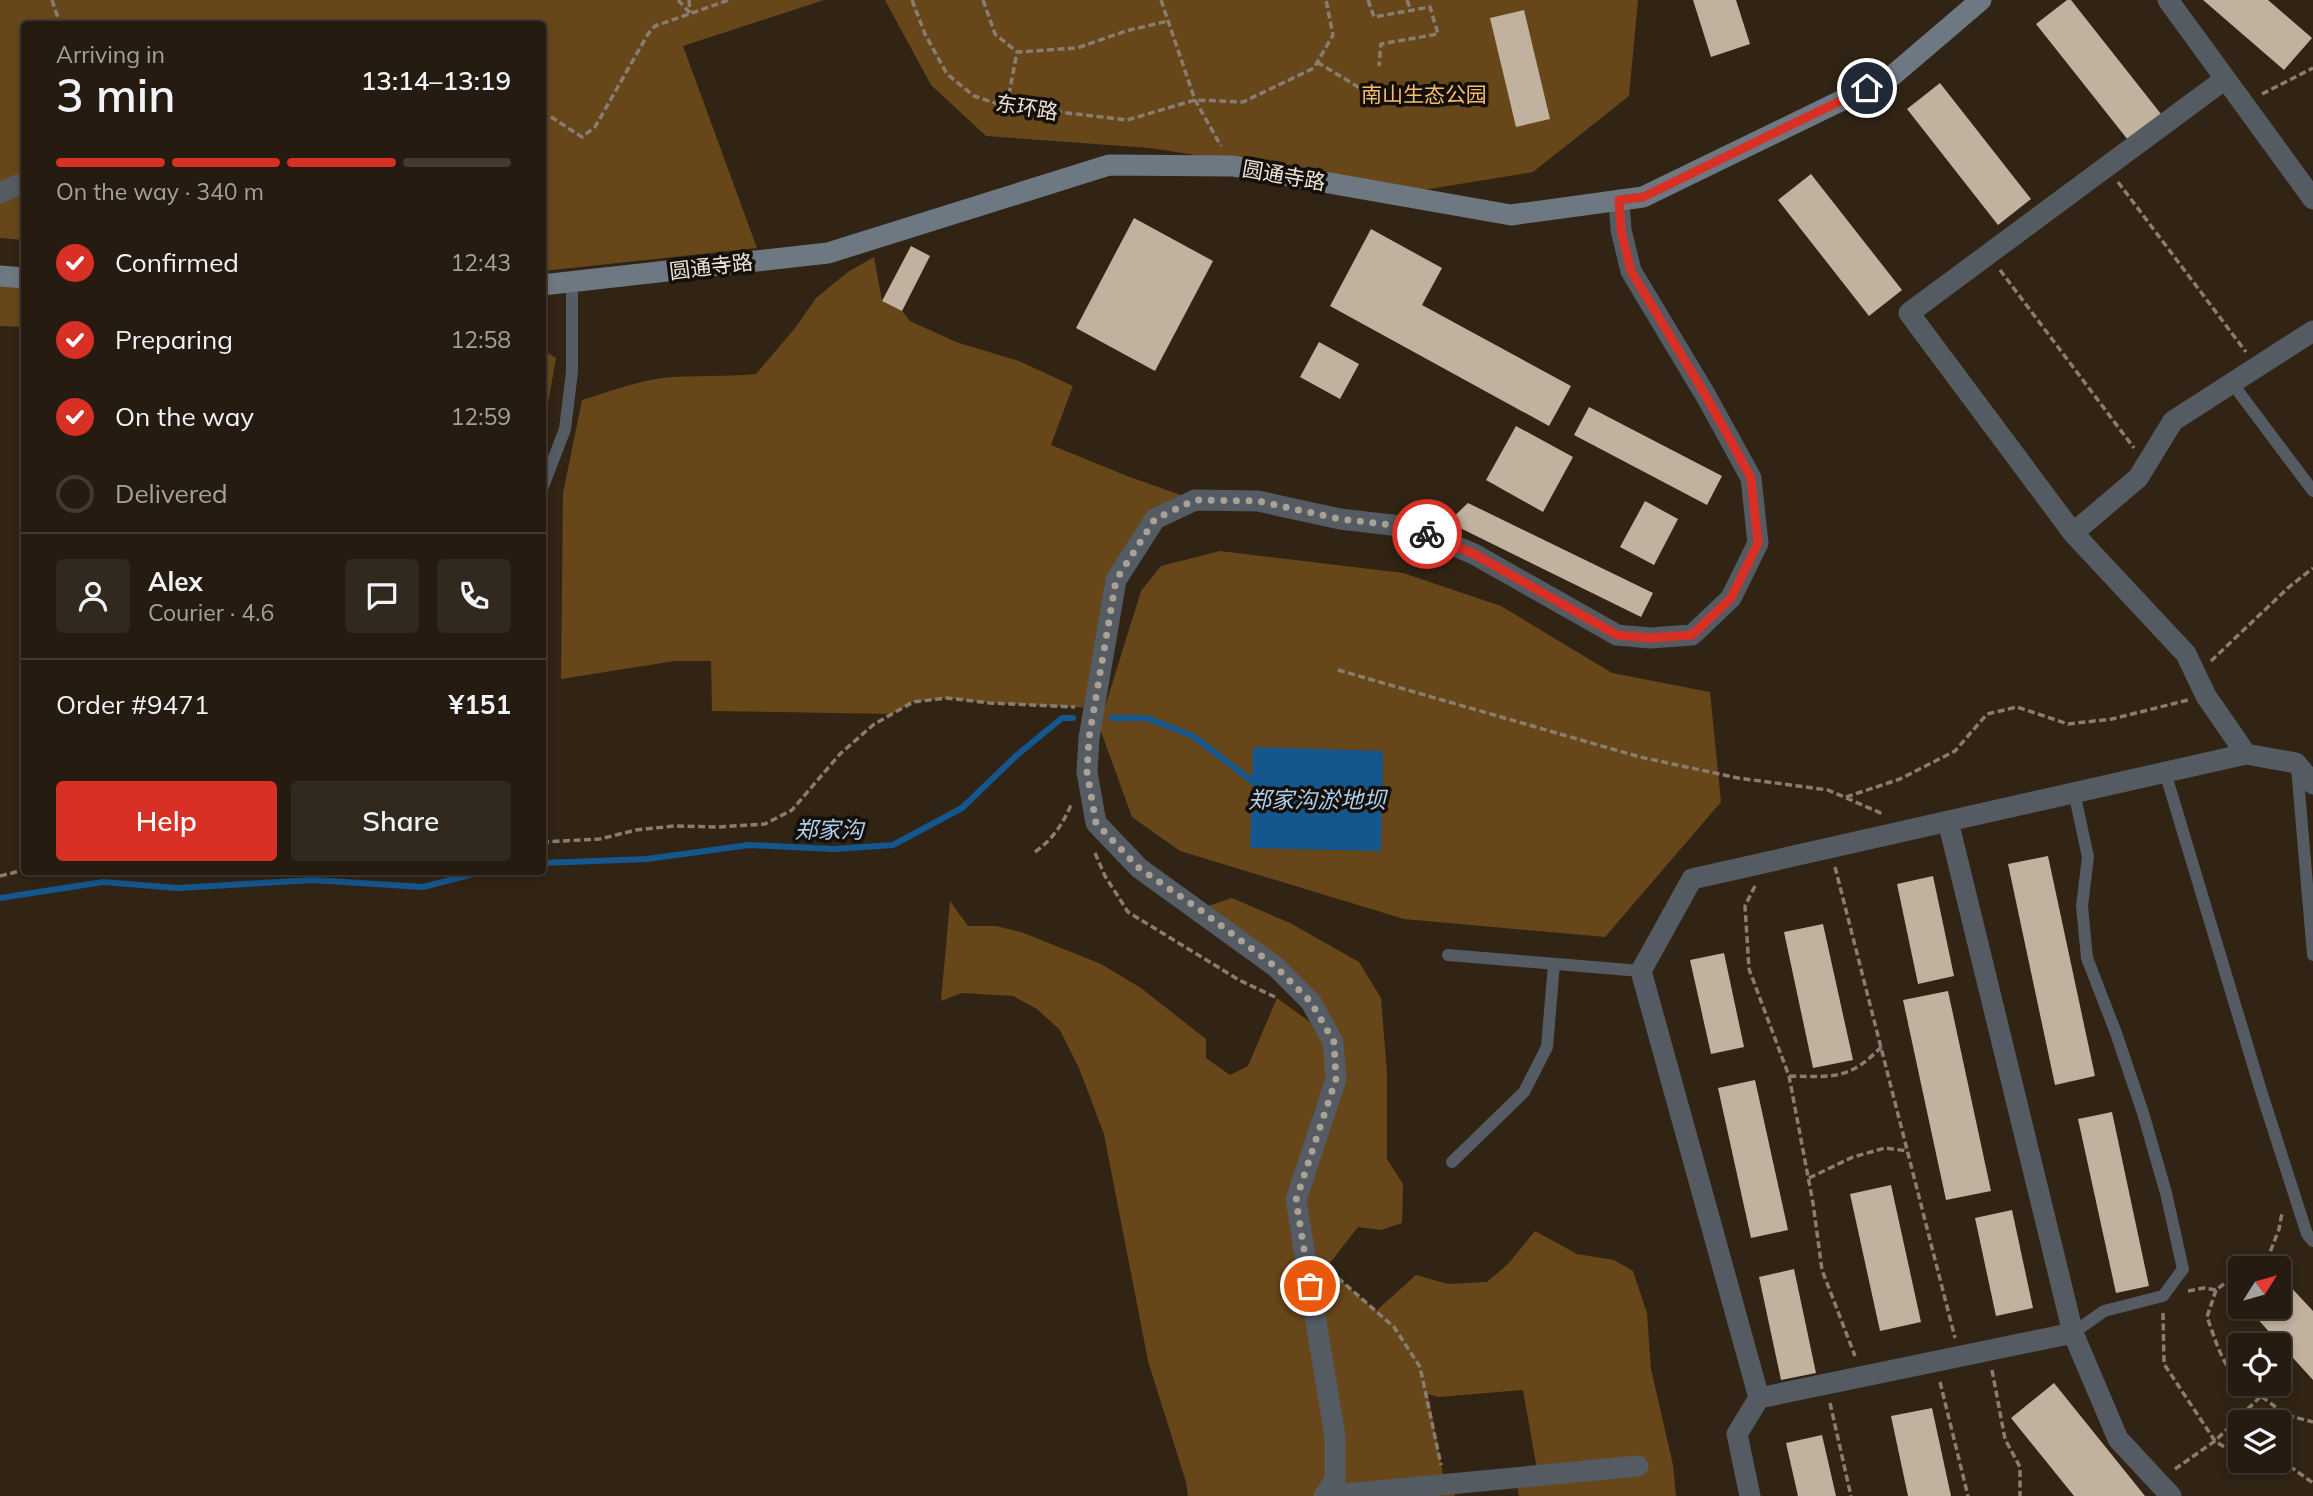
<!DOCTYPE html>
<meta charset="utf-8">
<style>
body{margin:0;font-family:Mulish,"Noto Sans SC",sans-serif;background:#31281e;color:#f1f3f6;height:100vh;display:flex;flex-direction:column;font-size:26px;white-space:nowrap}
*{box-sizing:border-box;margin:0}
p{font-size:23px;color:#a3a19f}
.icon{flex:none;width:38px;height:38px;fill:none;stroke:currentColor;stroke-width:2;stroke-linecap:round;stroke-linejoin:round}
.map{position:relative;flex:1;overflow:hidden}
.side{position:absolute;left:21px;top:21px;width:525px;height:854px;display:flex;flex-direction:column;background:#251b10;border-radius:7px;box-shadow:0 4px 10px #0003,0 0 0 2px #423930}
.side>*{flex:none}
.needle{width:46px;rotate:53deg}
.controls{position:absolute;left:2228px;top:1256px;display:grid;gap:14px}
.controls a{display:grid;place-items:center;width:63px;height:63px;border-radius:7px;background:#251b10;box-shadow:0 4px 10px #0003,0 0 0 2px #423930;font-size:35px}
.pin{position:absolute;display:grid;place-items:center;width:60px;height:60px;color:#fff;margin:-30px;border:4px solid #fff;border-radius:50%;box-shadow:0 2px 7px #0007}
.courier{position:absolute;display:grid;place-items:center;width:70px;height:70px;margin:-35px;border:5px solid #d93025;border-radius:50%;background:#fff;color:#222;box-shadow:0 2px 9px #0007}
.summary em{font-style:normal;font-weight:600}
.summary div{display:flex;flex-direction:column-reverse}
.summary{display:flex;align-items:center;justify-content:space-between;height:119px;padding:0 35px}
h1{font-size:46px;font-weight:600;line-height:52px}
.bar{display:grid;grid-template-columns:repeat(4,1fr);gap:10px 7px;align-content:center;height:84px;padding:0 35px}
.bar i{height:9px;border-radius:5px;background:#423930}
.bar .on{background:#d93025}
.bar p{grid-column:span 4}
.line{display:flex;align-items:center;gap:18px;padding:0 35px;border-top:2px solid #423930}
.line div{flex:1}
.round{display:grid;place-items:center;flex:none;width:74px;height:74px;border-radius:7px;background:#31281e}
ol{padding:0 35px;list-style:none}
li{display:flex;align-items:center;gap:21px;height:77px}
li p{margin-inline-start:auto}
li .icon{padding:7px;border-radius:50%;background:#d93025;color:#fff;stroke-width:4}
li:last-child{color:#a3a19f}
li i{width:38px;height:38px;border:4px solid #423930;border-radius:50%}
.cta{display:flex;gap:14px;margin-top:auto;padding:14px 35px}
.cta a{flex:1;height:80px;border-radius:7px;background:#d93025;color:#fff;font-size:28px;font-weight:600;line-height:80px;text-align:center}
.cta a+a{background:#31281e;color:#f1f3f6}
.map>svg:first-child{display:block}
.green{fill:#67461a}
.water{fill:#14578f}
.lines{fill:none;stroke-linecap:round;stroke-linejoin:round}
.stream{stroke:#14578f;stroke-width:6}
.building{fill:#c1b19f}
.path{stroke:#897d71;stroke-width:3.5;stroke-dasharray:7 3.5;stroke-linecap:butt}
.lane{stroke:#545b62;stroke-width:12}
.street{stroke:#545b62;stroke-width:21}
.secondary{stroke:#6d7883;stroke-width:21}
.done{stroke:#aaa094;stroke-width:7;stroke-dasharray:0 12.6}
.route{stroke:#d93025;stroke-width:9}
.labels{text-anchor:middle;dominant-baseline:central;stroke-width:7;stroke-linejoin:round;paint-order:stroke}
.park-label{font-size:21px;fill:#f6bb73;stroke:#140f08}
.street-label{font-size:21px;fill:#ebe2d9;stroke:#140f08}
.water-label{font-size:23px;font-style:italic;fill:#aeceee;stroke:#140f08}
</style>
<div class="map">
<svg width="2313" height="1496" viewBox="0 0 2313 1496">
<rect width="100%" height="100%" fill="#312415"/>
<!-- green -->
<path class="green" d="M0,0H824L683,46L757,248L543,271L542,24H24V240L0,238Z
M885,0H1638L1629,96L1533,172L1423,190L1150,148L986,136L931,85Z
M874,257L882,301L902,311L910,321L956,342L1019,361L1073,386L1051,445L1127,476L1195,500L1155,519L1116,580L1094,708L990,703L947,698L913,702L892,714L712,711L711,661H675L561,679L563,493L582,400C608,392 635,382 662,378C693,375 725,377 756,374L795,328L816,298L848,272Z
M0,285L24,288V327L0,326Z
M542,350L556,358L547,409L543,414Z
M1220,551L1403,573L1501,606L1612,673L1710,692L1721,802L1605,937L1404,919L1180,851L1132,817L1099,726L1141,591L1161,566Z
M1232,898L1290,923L1359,962L1381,998L1387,1073V1159L1403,1184L1402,1223L1381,1230L1358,1227L1326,1268L1376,1311L1416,1275L1448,1284L1487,1282L1509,1263L1535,1231L1577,1254L1614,1260L1633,1271L1647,1313L1651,1369L1673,1465L1676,1496H1519L1516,1478L1538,1475L1523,1390L1438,1397L1428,1394L1445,1484H1453L1455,1496H1188L1186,1482L1148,1361L1104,1134L1079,1068L1060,1030L1037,1009L1013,996L962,993L941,1001L950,901L968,926H996L1021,932L1101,964L1141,988L1206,1039V1058L1230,1075L1248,1066L1277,998L1310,1022L1324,1046L1326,1080L1313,1114L1298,1192L1336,1079L1311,1002L1199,909Z"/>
<!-- water -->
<path class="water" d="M1253,747L1383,751L1381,851L1250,848Z"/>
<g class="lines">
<!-- stream -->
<path class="stream" d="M1112,718H1147L1193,736L1252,781
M542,863L647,859L749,845L834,849L893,845L962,808L1016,756L1062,718H1073
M0,898L103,882L178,888L313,880L423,887L481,872"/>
</g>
<!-- building -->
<path class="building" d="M1693,0H1736L1750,44L1711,57Z
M2067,0H2071L2161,114L2128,140L2036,24Z
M2203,0H2268L2312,38L2284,70Z
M1524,10L1550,119L1516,127L1490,18Z
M1940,83L2031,199L1998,225L1907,109Z
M1811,174L1902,290L1869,316L1778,200Z
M1134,218L1213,261L1155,371L1076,328Z
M1371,229L1442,268L1422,305L1571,386L1549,426L1330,306Z
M911,246L930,256L902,311L882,301Z
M1319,342L1359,364L1340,399L1300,377Z
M1589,407L1722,476L1707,505L1574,435Z
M1516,426L1573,457L1543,512L1486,480Z
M1645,501L1678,519L1654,565L1620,547Z
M1468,503L1653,593L1641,617L1448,522Z
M2048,856L2095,1076L2055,1085L2008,864Z
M1933,876L1954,976L1918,984L1897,884Z
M1823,924L1853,1060L1813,1068L1784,932Z
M1724,953L1744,1047L1711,1054L1690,960Z
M1948,991L1991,1191L1946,1200L1903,1000Z
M1755,1080L1788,1230L1751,1238L1718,1088Z
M2112,1112L2149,1286L2116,1293L2078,1119Z
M1891,1185L1921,1322L1880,1331L1850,1194Z
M2012,1210L2033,1308L1996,1316L1975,1218Z
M1794,1269L1816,1373L1781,1380L1759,1277Z
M2287,1283L2313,1311V1380L2253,1314L2261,1307H2278V1291Z
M2054,1383L2145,1496H2074L2011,1418Z
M1932,1408L1951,1496H1908L1891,1416Z
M1822,1435L1836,1496H1798L1786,1443Z"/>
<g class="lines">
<!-- path -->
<path class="path" d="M52,0L60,24
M678,0L691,14
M689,0L690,12
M912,0L925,34L947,74L974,96L1001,105L1127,120L1195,100L1243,102L1314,68L1333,35L1326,0
M983,0L995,34L1017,52L1077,48L1126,31L1168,21
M1161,0L1195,100L1221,146
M1368,0L1374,17L1430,7L1438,34L1381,44L1379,66
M1407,0L1411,10
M1317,62L1368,93
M2262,94L2313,68
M1007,105L1017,52
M542,111L582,137L595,127L648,34L655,26L729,0
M2118,182L2246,352
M2000,270L2134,448
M2211,661L2289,587L2313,568
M1338,670L1640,757L1738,778L1828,790L1883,814
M1846,797L1900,779L1955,751L1987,714L2017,707L2068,724L2112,719L2188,700
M542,842L600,839L636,830L674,826L718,827L765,824L792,810L840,754L873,725L913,702L947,698L990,703L1075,707
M1035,852C1052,840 1063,824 1071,805
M1095,853L1105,876L1128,912L1239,980L1275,997
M1835,867L1955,1338
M0,876L24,870
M1755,886L1745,906L1749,969L1789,1076L1813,1203L1822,1270L1855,1356
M1789,1076C1833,1077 1850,1080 1882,1046
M1809,1178L1853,1157L1885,1148L1908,1151
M2247,1269L2267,1260L2279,1229L2282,1213
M1330,1271L1394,1327L1420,1367L1441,1465
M2216,1290L2207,1317C2215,1338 2222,1367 2240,1380
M2188,1291L2204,1288L2216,1290L2240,1272
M2163,1313L2164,1364L2215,1441L2240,1457
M1992,1370L2005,1439L2020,1467V1496
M1940,1382L1968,1496
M2245,1384L2286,1415L2313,1422
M1830,1403L1851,1496
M2248,1461L2288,1465L2313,1483
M2175,1469L2215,1441L2261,1396"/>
<!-- lane -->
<path class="lane" d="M2232,383L2313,491
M542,489L565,429L572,372V282
M2297,767L2313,955
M2165,772L2261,1091L2307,1234L2313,1241
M1448,955L1641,971
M1452,1162L1524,1092L1547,1047L1554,964
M2073,1333L2104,1311L2163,1296L2183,1269L2166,1193L2143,1113L2116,1033L2087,958L2082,906L2088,857L2074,792"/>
<!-- street -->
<path class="street" d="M2168,0L2313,199
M2225,79L1909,313L2073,533L2186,654L2206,696L2246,754
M0,193L24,182
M2073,533L2138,478L2173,421L2313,331
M1948,821L2073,1333L2118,1439L2171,1496
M2073,1333L1759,1398L1641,971L1692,879L2246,754L2296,763L2313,784
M1324,1496L1335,1480V1436L1296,1200L1336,1079L1333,1042L1311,1002L1276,967L1139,868L1096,823L1087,772L1089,738L1116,580L1155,519L1195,500L1258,501L1340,519L1409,527L1474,554L1617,635L1650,638L1692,635L1731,598L1758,543L1751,478L1706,396L1631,271L1621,230L1619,200
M1324,1496L1638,1466
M1750,1496L1737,1434L1759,1398"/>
<!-- secondary -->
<path class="secondary" d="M0,276L24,278
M542,285L828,253L1109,165L1233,166L1511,215L1643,197L1892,76L1981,0"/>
</g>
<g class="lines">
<!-- done -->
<path class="done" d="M1310,1286L1296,1200L1336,1079L1334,1042L1311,1002L1276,967L1199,909L1139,868L1096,823L1087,772L1089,738L1116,580L1155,519L1195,500L1258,501L1340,519L1409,527L1427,534"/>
<!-- route -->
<path class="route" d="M1427,534L1474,554L1617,635L1650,638L1692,635L1731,598L1758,543L1751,478L1706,396L1631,271L1621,230L1619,200L1643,197L1867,88"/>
</g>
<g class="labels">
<!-- park labels -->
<g class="park-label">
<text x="1424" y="94">南山生态公园</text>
</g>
<!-- street labels -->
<g class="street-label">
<text transform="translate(1027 107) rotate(9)">东环路</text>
<text transform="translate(1284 175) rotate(10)">圆通寺路</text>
<text transform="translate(711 266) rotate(-7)">圆通寺路</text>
</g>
<!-- water labels -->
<g class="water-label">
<text x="1317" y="799">郑家沟淤地坝</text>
<text x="829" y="829">郑家沟</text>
</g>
</g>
</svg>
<div class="controls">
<a><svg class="needle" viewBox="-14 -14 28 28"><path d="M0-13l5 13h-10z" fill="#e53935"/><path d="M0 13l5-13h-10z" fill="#a3a19f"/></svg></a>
<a><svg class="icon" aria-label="locate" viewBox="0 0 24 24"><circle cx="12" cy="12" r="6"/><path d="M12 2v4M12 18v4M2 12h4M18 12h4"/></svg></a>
<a><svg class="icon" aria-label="layers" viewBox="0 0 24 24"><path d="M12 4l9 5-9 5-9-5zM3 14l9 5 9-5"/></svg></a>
</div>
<div class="pin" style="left:1310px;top:1286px;background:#ea580c"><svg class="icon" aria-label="bag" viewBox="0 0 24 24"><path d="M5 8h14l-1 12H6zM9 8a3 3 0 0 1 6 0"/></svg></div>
<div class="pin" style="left:1867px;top:88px;background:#1f2937"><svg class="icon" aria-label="home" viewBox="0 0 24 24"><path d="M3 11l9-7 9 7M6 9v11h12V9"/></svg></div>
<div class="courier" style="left:1427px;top:534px"><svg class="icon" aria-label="bike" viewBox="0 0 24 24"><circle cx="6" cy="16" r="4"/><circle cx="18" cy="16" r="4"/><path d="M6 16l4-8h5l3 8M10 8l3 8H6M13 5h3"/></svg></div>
<section class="side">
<div class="summary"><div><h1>3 min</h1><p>Arriving in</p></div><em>13:14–13:19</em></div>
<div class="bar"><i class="on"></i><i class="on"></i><i class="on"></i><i></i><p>On the way · 340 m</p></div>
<ol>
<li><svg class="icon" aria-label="check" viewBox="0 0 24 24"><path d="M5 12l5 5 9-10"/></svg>Confirmed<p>12:43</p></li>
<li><svg class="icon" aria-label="check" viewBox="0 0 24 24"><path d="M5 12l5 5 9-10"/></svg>Preparing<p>12:58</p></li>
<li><svg class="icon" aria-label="check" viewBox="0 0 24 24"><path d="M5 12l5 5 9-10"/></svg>On the way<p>12:59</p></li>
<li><i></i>Delivered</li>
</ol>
<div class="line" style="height:126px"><a class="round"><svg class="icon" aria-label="person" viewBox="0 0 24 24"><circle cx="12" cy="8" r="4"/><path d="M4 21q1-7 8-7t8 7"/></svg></a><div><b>Alex</b><p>Courier · 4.6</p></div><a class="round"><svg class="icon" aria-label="chat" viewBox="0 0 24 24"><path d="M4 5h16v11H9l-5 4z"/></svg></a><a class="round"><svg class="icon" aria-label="phone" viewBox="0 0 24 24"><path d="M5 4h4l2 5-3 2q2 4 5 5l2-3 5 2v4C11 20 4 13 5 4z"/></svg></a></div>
<div class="line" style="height:91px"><div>Order #9471</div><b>¥151</b></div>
<div class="cta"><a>Help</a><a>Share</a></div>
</section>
</div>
